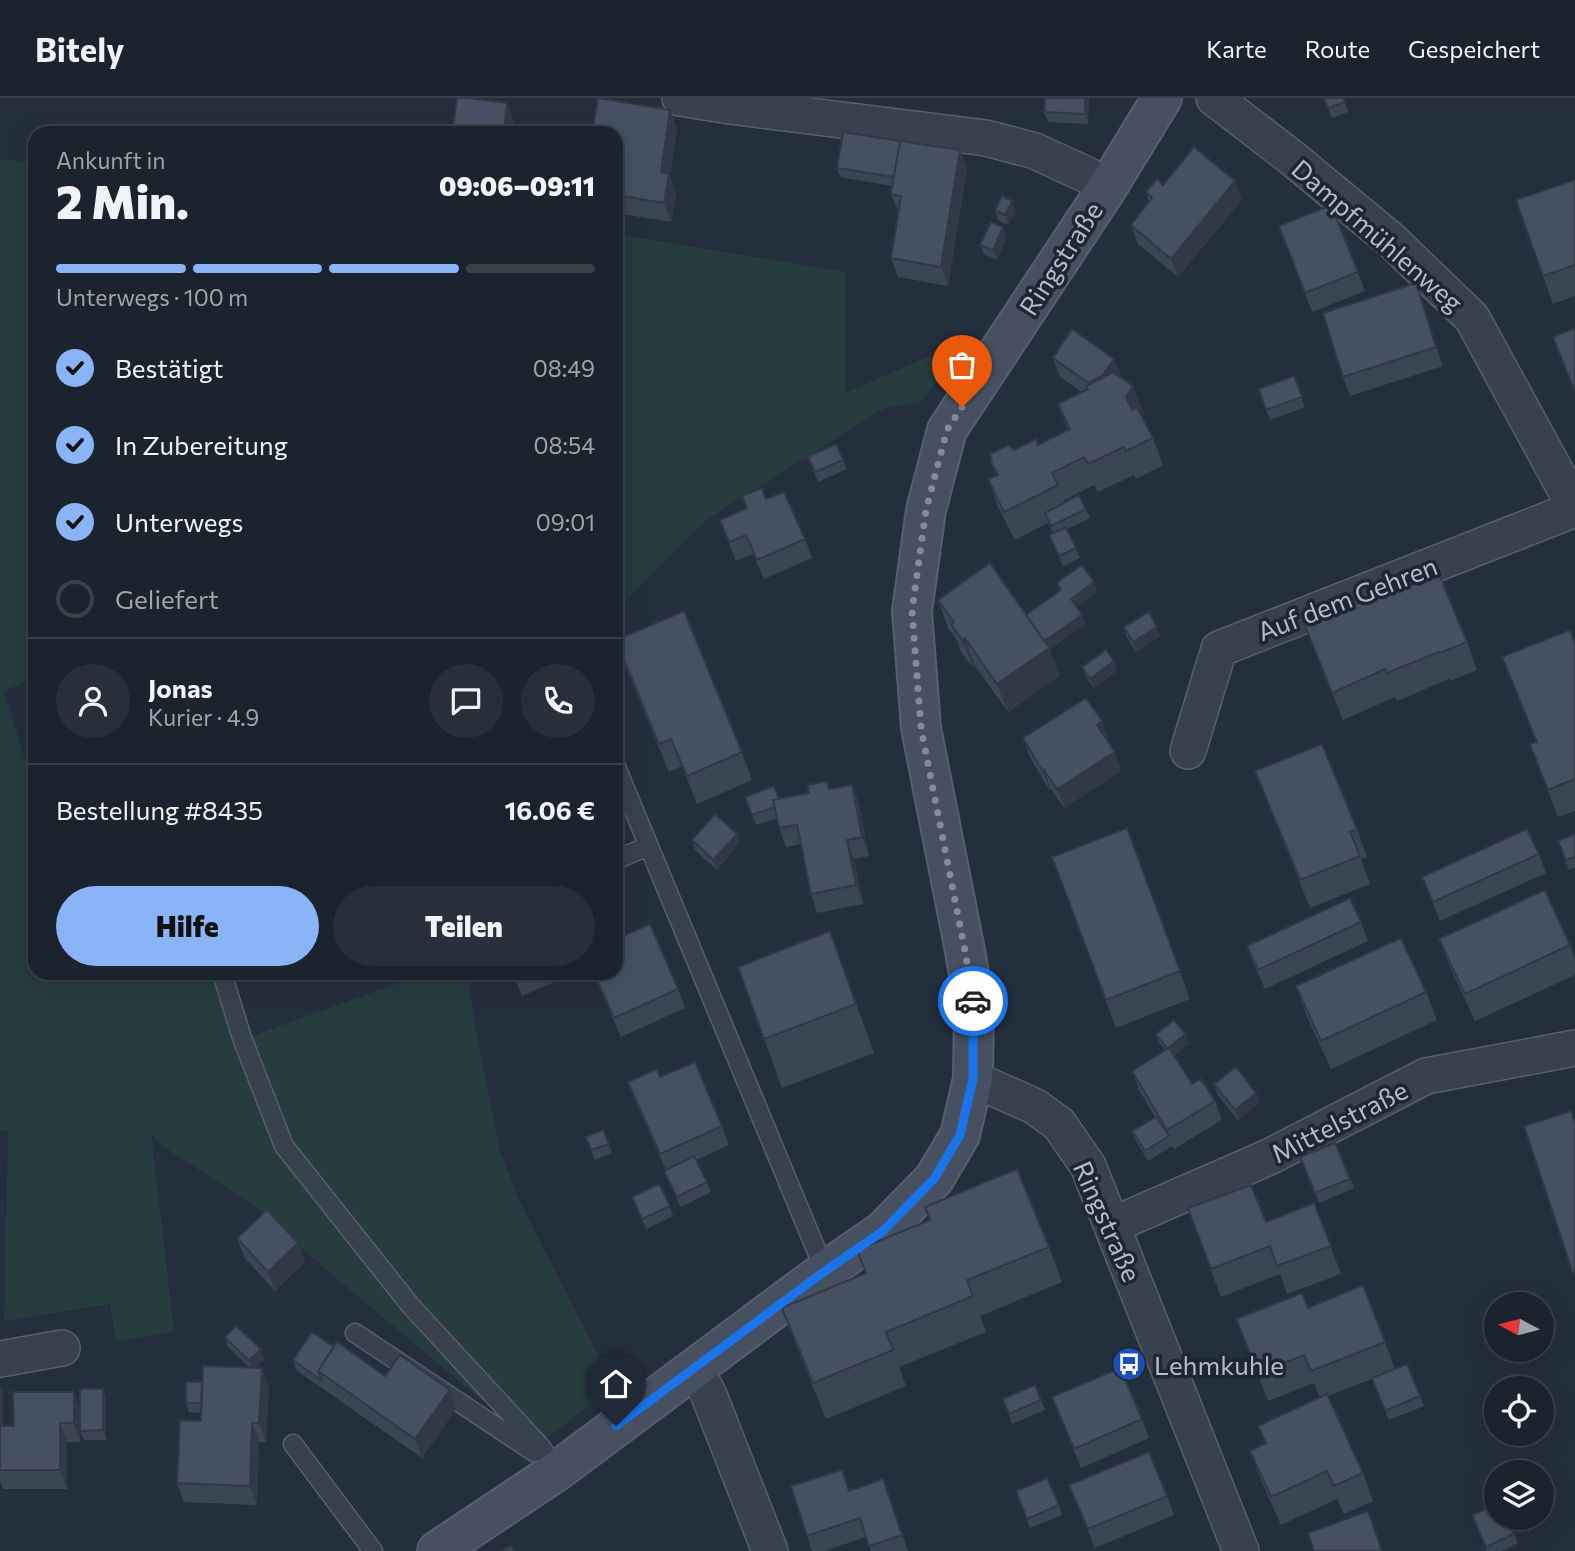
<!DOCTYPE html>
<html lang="de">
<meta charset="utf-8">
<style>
body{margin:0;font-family:Commissioner,sans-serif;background:#282f3a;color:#f1f3f6;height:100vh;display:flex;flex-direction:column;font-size:26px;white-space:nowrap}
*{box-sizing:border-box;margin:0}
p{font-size:23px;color:#a0a4aa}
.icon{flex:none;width:38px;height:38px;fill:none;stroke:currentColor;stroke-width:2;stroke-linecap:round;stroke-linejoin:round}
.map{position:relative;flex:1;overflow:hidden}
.side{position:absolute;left:28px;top:28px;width:595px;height:854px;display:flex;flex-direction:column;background:#1b232e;border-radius:21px;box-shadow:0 7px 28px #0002,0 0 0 2px #39404a}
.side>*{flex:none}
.needle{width:46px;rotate:277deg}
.fabs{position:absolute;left:1484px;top:1194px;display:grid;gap:14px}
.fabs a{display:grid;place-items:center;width:70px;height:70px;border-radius:50%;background:#1b232e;box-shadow:0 7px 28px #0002,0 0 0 2px #39404a;font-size:35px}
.pin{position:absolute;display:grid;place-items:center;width:60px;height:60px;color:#fff;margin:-72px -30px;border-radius:50% 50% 50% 0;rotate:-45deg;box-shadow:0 0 7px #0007}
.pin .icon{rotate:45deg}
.courier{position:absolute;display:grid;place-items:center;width:70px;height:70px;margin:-35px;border:5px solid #1a73e8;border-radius:50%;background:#fff;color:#222;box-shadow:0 2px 9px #0007}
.head em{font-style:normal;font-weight:800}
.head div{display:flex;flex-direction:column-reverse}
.head{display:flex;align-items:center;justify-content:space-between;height:119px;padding:0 28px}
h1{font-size:46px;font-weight:800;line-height:52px}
.bar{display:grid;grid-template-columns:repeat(4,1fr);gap:10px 7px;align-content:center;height:84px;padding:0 28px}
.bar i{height:9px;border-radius:5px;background:#39404a}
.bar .selected{background:#8ab4f8}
.bar p{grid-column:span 4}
.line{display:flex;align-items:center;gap:18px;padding:0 28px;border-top:2px solid #39404a}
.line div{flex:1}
.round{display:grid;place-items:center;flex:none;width:74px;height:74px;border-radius:37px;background:#282f3a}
ol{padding:0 28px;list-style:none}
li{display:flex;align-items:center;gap:21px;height:77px}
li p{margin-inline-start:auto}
li .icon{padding:7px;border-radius:50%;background:#8ab4f8;color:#111;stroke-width:4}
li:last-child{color:#a0a4aa}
li i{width:38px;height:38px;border:4px solid #39404a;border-radius:50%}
.button{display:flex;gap:14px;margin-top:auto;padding:14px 28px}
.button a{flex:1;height:80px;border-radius:42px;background:#8ab4f8;color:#111;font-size:28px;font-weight:800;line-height:80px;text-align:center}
.button a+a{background:#282f3a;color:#f1f3f6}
header{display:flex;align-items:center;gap:42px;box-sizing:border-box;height:98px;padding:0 35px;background:#1b232e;border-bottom:2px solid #39404a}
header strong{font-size:33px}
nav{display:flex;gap:38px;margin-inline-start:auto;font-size:24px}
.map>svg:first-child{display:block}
.green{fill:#263c3f}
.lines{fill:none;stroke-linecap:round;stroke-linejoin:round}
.lane-casing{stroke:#565f6c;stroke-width:21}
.street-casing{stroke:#565f6c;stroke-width:38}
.secondary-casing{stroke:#565f6c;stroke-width:42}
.lane{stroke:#38414e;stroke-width:18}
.street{stroke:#38414e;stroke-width:35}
.secondary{stroke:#465061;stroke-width:38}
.wall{fill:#3b4654}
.shaded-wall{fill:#303945}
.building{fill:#455162;stroke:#303945;stroke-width:2}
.done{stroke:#828b98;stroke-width:7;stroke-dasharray:0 12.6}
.route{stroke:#1a73e8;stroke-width:9}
.labels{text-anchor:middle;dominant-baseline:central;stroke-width:7;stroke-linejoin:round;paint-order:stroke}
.street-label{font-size:26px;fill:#b4bcc9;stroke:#1d2633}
.poi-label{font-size:26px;fill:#b4bcc9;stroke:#1d2633;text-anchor:start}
</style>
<header>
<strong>Bitely</strong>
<nav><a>Karte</a><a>Route</a><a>Gespeichert</a></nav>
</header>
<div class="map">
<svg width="1575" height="1453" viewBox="0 0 1575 1453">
<rect width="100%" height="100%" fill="#242f3e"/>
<!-- green -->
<path class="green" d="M0,61L35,65V580L4,593L35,695V875H231L252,938L426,875H469L474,924L500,1053L520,1104L614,1288L537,1348L331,1176L257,1110L161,1047L151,1035L174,1233L116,1244L110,1206L4,1223L8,1032H0Z
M616,136L846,174V295L925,260L953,251L957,256L920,305L886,309L709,420L616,511Z"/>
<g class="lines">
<!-- lane casing -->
<g class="lane-casing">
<path id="lane" d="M616,669L825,1173
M616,762L648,748
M222,875L242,940L284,1048L410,1207L541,1349L557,1373
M355,1235L534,1354
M293,1346L373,1453"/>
</g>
<!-- street casing -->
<g class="street-casing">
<path id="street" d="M680,0L730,8L986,40L1035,53L1089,78L1107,90
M1214,0L1292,60L1391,142L1472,220L1575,409
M1188,653L1219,551L1575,411
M973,981L1034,1008L1059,1026L1088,1068L1241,1453
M1113,1127L1269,1059L1426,978L1575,950
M0,1261L62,1250
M694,1270L708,1295L770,1453"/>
</g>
<!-- secondary casing -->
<g class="secondary-casing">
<path id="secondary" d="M437,1453L557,1373L825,1173L883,1133L934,1081L960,1037L973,981L974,907L965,853L921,630L912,513L926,412L947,332L1107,90L1162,0"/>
</g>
<!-- lane -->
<use href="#lane" class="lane"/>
<!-- street -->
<use href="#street" class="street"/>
<!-- secondary -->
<use href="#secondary" class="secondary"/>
</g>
<!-- wall -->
<path class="wall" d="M1089,0L1088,26L1048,24L1044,14Z
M1324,0H1343L1348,14L1332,20Z
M670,12L677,31L670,77L676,95L671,124L616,115V35Z
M837,70L967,71L948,188L898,179L891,160L899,115L891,96L893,88L840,79Z
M1575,82V198L1553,206L1516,102Z
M1163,87L1242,102L1178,179L1138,146L1131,127L1149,104L1146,94Z
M995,112L1016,113L1008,127L998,122Z
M1007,139L997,162L984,156L980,147Z
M1286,147L1358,174L1365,193L1312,214Z
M1416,185L1443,268L1350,298L1343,279Z
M1053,260L1114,261L1121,279L1144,316L1142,318L1153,340L1163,367L1136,381L1134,377L1098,394L1094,387L1064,402L1065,405L1086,411L1090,420L1067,431L1080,460L1063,468L1049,437L1053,435L1048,425L1015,442L998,409L988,381L996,377L991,364L1014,352L1038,347L1068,332L1058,306L1082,294L1060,279Z
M1294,278L1305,309L1270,322L1259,291Z
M808,359L843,362L847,371L818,384Z
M742,398L766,401L805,441L812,460L764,481L753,456L736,463L720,422L746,410Z
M1057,484H1094L1097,494L1076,509L1082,517L1085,526L1050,551L1059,578L1008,614L975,568L973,570L961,554L957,542L948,530L938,502L1026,517L1060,493Z
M1395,494L1467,544L1477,572L1450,583L1449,581L1397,603L1395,599L1343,622L1305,527Z
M1124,529L1160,538L1136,554L1127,539Z
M616,543L742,654L752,682L697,706L682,668L669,674L626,570Z
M1575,545V713L1558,719L1530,646L1536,644L1502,559Z
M1114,563L1117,573L1094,590L1086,579L1082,569Z
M1023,640L1109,642L1107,643L1115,654L1121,673L1064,710L1051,691L1050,693L1030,659Z
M1255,673L1357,731L1367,759L1361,761L1370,786L1310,810Z
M827,683L830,691L859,705L869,758L854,761L863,806L817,815L811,796L801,746L786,749L779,730L777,720L756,727L745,699L779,701L809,695Z
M1127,730L1190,901L1116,930L1052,759Z
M1575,736V770L1569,772L1558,743Z
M692,742L740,745L717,772L695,752Z
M1539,756L1546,775L1440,823L1422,779Z
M1361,824L1368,843L1265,891L1254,867L1247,848Z
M830,833L874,955L782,990L738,869Z
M1439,841L1570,847L1575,862V877L1475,923L1450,869Z
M512,875H576L522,898Z
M593,875H616L678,891L685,910L621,939Z
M1296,888L1426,894L1437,922L1331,971L1306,916Z
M1156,936L1189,946L1174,957L1192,986L1215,1003L1222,1022L1174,1051L1172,1048L1148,1063L1136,1043L1132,1033L1155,1019L1139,992L1132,973L1165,952L1160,946Z
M660,979L722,1028L729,1047L696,1062L711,1094L681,1109L668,1083L664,1073L666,1072L635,1003L628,984Z
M1214,986L1260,1004L1238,1022L1217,996Z
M603,1032L612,1055L595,1062L586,1039Z
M1335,1045L1354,1090L1319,1105L1304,1069Z
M632,1099L670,1108L673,1118L646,1131Z
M1314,1105L1341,1176L1287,1196L1280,1176L1221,1199L1188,1110L1266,1124Z
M925,1109L1049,1149L1062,1184L980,1218L986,1234L899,1269L906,1288L826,1321L795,1245L782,1210L865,1175L857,1152L930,1123Z
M237,1140L298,1145L305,1164L275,1193L244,1159Z
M1308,1210L1385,1244L1395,1271L1420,1298L1424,1308L1389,1322L1372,1281L1328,1298L1363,1375L1373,1403L1344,1416L1337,1401L1281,1427L1260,1380L1250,1353L1265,1346L1258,1328L1320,1299L1314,1285L1268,1303L1236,1221Z
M225,1239L264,1261L255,1270H262L269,1289L266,1344H259L257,1407L184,1404L177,1385L201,1323V1315L189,1314L186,1305L202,1284L250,1270L228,1249Z
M334,1249L385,1278L450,1292L456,1311L422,1360L296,1272L293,1262Z
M0,1287L3,1295V1328H14L80,1313L103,1291L106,1300V1342H84L80,1333V1344H67V1391H3L0,1383Z
M1035,1287L1045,1312L1012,1326L1003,1301Z
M1052,1299L1142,1321L1149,1340L1081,1370Z
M883,1381L908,1453H871L866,1439L824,1453H812L807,1438L849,1392Z
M1069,1387L1167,1398L1174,1417L1095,1450Z
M1019,1403L1059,1407L1062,1417L1030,1430Z
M1472,1417L1514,1436L1518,1445L1501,1453H1487Z"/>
<!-- shaded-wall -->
<path class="shaded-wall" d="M1085,0H1089L1088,26L1085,16Z
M507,5L514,24L513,35H504Z
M670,12L677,31L670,77L676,95L671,124L664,105L661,74Z
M960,52L967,71L948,188L941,169Z
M1235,83L1242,102L1178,179L1171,161Z
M1012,103L1016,113L1008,127L1005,117Z
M1003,129L1007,139L997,162L993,152Z
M1416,185L1423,204L1443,268L1436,249Z
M1114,261L1121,280L1109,297L1102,278Z
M1133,288L1144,316L1136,327L1126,299Z
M1094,484L1097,494L1074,511L1071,501Z
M1082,517L1085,526L1050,551L1059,578L1008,614L997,586L1040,546Z
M1157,529L1160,538L1136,554L1133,544Z
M965,540L975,568L973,570L962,542Z
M1114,563L1117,573L1094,590L1090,581Z
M1102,623L1109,642L1104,646L1097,627Z
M1115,654L1121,673L1064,710L1057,691Z
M1044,672L1051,691L1050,693L1043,674Z
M852,687L859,705L869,758L862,739Z
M737,736L740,745L717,772L713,762Z
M847,742L854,761L863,806L856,787Z
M1185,936L1189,946L1171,960L1167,951Z
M1256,995L1260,1004L1238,1022L1235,1012Z
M298,1145L305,1164L275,1193L268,1174Z
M261,1251L264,1261L253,1272L249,1263Z
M262,1270L269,1289L266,1344L259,1325Z
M0,1287L3,1295V1347L0,1338Z
M103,1291L106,1300V1342L103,1332Z
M450,1292L456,1311L422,1360L415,1341Z
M74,1294L80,1313V1344L74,1325Z
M60,1325L67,1344V1391L60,1372Z
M252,1325L259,1344L257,1407L250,1388Z"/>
<!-- building -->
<path class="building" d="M457,0H467L507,5L504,35H452Z
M598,0L670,12L661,74L669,76L664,105L616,97V35H592Z
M1045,0H1085V16L1044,14Z
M1324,0H1343L1345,4L1328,10Z
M140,30L150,31L149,35H139Z
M843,34L900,43L894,79L837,70Z
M900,43L960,52L941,169L891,160L901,98L891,96Z
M1194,49L1235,83L1171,161L1131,127L1152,100L1146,94L1157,81L1163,87Z
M1575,82V167L1543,178L1516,102Z
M1002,98L1012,103L1005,117L995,112Z
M1331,107L1358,174L1305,195L1279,128Z
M991,124L1003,129L993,152L980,147Z
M1416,185L1436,249L1343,279L1323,215Z
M1575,230V294L1553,239Z
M1072,231L1114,261L1102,278L1089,285L1053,260Z
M1113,274L1133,288L1126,299L1132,312L1137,309L1153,340L1126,353L1124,349L1088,366L1084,359L1052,375L1058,387L1004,414L988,381L998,377L991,364L992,363L990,356L1008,347L1014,352L1036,341L1038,347L1070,331L1058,306L1088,291L1086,288Z
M1294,278L1302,299L1266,312L1259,291Z
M836,346L843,362L815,374L808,359Z
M762,390L766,401L784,394L805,441L757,462L746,437L729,444L720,422L747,410L742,398Z
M1079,397L1086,411L1051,428L1045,415Z
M1066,429L1076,450L1059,458L1049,437Z
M990,465L1049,550L997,586L965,540L962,542L951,526L954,524L938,502Z
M1082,467L1094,484L1071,501L1082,517L1044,543L1026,517L1061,492L1057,484Z
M1439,476L1467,544L1440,555L1439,554L1387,575L1385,571L1332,595L1305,527L1393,491L1395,494Z
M684,513L742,654L687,678L671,641L659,646L616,543V542Z
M1149,514L1157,529L1133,544L1124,529Z
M1570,532L1575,545V681L1548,692L1530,646L1537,644L1502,559Z
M1106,552L1114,563L1090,581L1082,569Z
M1086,600L1102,623L1097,627L1115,654L1057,691L1044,672L1043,674L1023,640Z
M1322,646L1357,731L1350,734L1360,758L1300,782L1255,673Z
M827,683L829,691L852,687L862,739L847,742L856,787L811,796L797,727L779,730L773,702L809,695L808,687Z
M774,688L779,701L773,702L775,709L752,717L745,699Z
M715,716L737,736L713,762L692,742Z
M1127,730L1180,873L1106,902L1052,759Z
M1527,731L1539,756L1433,804L1422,779Z
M1575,736V759L1566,762L1558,743Z
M1545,792L1570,847L1465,896L1439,841Z
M1350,800L1361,824L1258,872L1247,848Z
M650,826L678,891L614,920L594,875H616V841Z
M830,833L856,906L764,941L738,869Z
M1401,840L1426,894L1321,943L1296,888Z
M514,875H526L516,880Z
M1174,922L1185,936L1167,951L1156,936Z
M1169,950L1192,986L1201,981L1215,1003L1167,1032L1132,973Z
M695,964L722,1028L660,1056L628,984L657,971L660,979Z
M1236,969L1256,995L1235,1012L1214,986Z
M1571,1013L1575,1026V1174L1573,1175L1524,1028Z
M1156,1019L1169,1038L1145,1053L1132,1033Z
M603,1032L609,1046L591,1052L586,1039Z
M1335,1045L1350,1081L1315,1095L1300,1059Z
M694,1058L707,1084L677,1099L664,1073Z
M1017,1071L1049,1149L967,1182L973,1198L886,1234L893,1252L813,1285L782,1210L866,1175L857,1152L930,1122L925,1109Z
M659,1086L670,1108L642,1121L632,1099Z
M1251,1087L1266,1124L1314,1105L1331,1148L1277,1168L1270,1148L1211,1171L1188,1110Z
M267,1112L298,1145L268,1174L237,1140Z
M1363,1187L1385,1244L1311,1273L1304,1257L1258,1275L1236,1221L1302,1195L1308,1210Z
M236,1228L261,1251L249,1263L225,1239Z
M312,1234L334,1249L318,1273L321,1282L293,1262Z
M337,1244L385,1278L400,1257L450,1292L415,1341L318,1273Z
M1407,1266L1420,1298L1385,1313L1372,1280Z
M203,1268L262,1270L259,1325H252L250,1388L177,1385L180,1322L201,1323Z
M1120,1270L1142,1321L1074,1351L1052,1299Z
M186,1284H202L201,1305H186Z
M1035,1287L1041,1302L1009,1316L1003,1301Z
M80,1291H103V1332L80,1333Z
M13,1294H74V1325H60V1372H0V1328H14Z
M1327,1296L1363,1375L1334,1388L1327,1373L1271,1399L1250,1353L1266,1345L1258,1328Z
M1149,1354L1167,1398L1088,1431L1069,1387Z
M842,1372L849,1393L883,1381L902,1437L869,1448L860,1420L807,1438L791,1388Z
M1047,1380L1059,1407L1027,1421L1016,1393Z
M1496,1406V1419H1507L1514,1436L1486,1449L1472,1417Z
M1368,1413L1382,1453H1314L1308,1435Z
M511,1448L514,1453H502Z"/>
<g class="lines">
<!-- done -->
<path class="done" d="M962,309L947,332L926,412L912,513L921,630L965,853L973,903"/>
<!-- route -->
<path class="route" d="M616,1328L825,1173L883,1133L934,1081L960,1037L973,981V903"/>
</g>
<!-- icons -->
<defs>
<g id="bus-disc" transform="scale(1.75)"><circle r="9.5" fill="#1a4fb4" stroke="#1d2633"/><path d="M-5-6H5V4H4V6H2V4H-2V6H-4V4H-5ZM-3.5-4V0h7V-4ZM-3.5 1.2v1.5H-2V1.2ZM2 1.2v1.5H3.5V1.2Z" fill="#fff"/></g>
</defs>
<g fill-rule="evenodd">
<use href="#bus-disc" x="1129" y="1266"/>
</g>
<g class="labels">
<!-- street labels -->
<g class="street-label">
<text transform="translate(1378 137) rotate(41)">Dampfmühlenweg</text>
<text transform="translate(1060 160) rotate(-57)">Ringstraße</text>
<text transform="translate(1347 500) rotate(-21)">Auf dem Gehren</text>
<text transform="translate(1339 1023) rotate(-27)">Mittelstraße</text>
<text transform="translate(1108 1123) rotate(66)">Ringstraße</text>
</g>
<!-- poi labels -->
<g class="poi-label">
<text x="1154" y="1266">Lehmkuhle</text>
</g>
</g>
</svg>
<div class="fabs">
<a><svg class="needle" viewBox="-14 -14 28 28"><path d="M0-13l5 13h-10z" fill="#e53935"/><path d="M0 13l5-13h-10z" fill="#a0a4aa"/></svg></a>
<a><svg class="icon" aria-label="locate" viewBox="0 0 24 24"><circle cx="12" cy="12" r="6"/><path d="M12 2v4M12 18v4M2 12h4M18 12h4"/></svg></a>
<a><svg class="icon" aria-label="layers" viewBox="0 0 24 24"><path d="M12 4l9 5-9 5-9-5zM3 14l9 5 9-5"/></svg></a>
</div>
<div class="pin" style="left:962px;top:309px;background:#ea580c"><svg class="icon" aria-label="bag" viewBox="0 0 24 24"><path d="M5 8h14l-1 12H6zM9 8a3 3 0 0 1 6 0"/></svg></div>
<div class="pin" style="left:616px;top:1328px;background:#1f2937"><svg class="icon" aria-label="home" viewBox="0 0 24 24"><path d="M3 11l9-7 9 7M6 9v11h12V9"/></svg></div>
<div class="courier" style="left:973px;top:903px"><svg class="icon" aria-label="car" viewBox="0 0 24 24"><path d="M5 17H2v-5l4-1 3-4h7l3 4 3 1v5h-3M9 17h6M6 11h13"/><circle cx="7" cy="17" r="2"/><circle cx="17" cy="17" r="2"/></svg></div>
<section class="side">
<div class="head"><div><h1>2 Min.</h1><p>Ankunft in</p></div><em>09:06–09:11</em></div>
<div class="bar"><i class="selected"></i><i class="selected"></i><i class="selected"></i><i></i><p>Unterwegs · 100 m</p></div>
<ol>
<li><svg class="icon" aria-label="check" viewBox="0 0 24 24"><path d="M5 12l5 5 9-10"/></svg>Bestätigt<p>08:49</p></li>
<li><svg class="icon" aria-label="check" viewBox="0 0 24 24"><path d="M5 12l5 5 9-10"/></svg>In Zubereitung<p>08:54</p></li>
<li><svg class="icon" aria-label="check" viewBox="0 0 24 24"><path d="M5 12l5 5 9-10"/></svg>Unterwegs<p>09:01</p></li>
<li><i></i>Geliefert</li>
</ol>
<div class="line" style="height:126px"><a class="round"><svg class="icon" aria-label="person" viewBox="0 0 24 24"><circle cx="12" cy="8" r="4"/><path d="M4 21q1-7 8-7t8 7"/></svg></a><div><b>Jonas</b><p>Kurier · 4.9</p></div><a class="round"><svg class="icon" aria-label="chat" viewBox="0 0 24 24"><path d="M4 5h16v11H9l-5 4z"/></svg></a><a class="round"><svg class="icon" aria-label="phone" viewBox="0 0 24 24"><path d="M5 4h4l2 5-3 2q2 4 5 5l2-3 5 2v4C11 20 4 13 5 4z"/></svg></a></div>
<div class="line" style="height:91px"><div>Bestellung #8435</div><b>16.06 €</b></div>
<div class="button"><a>Hilfe</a><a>Teilen</a></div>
</section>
</div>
